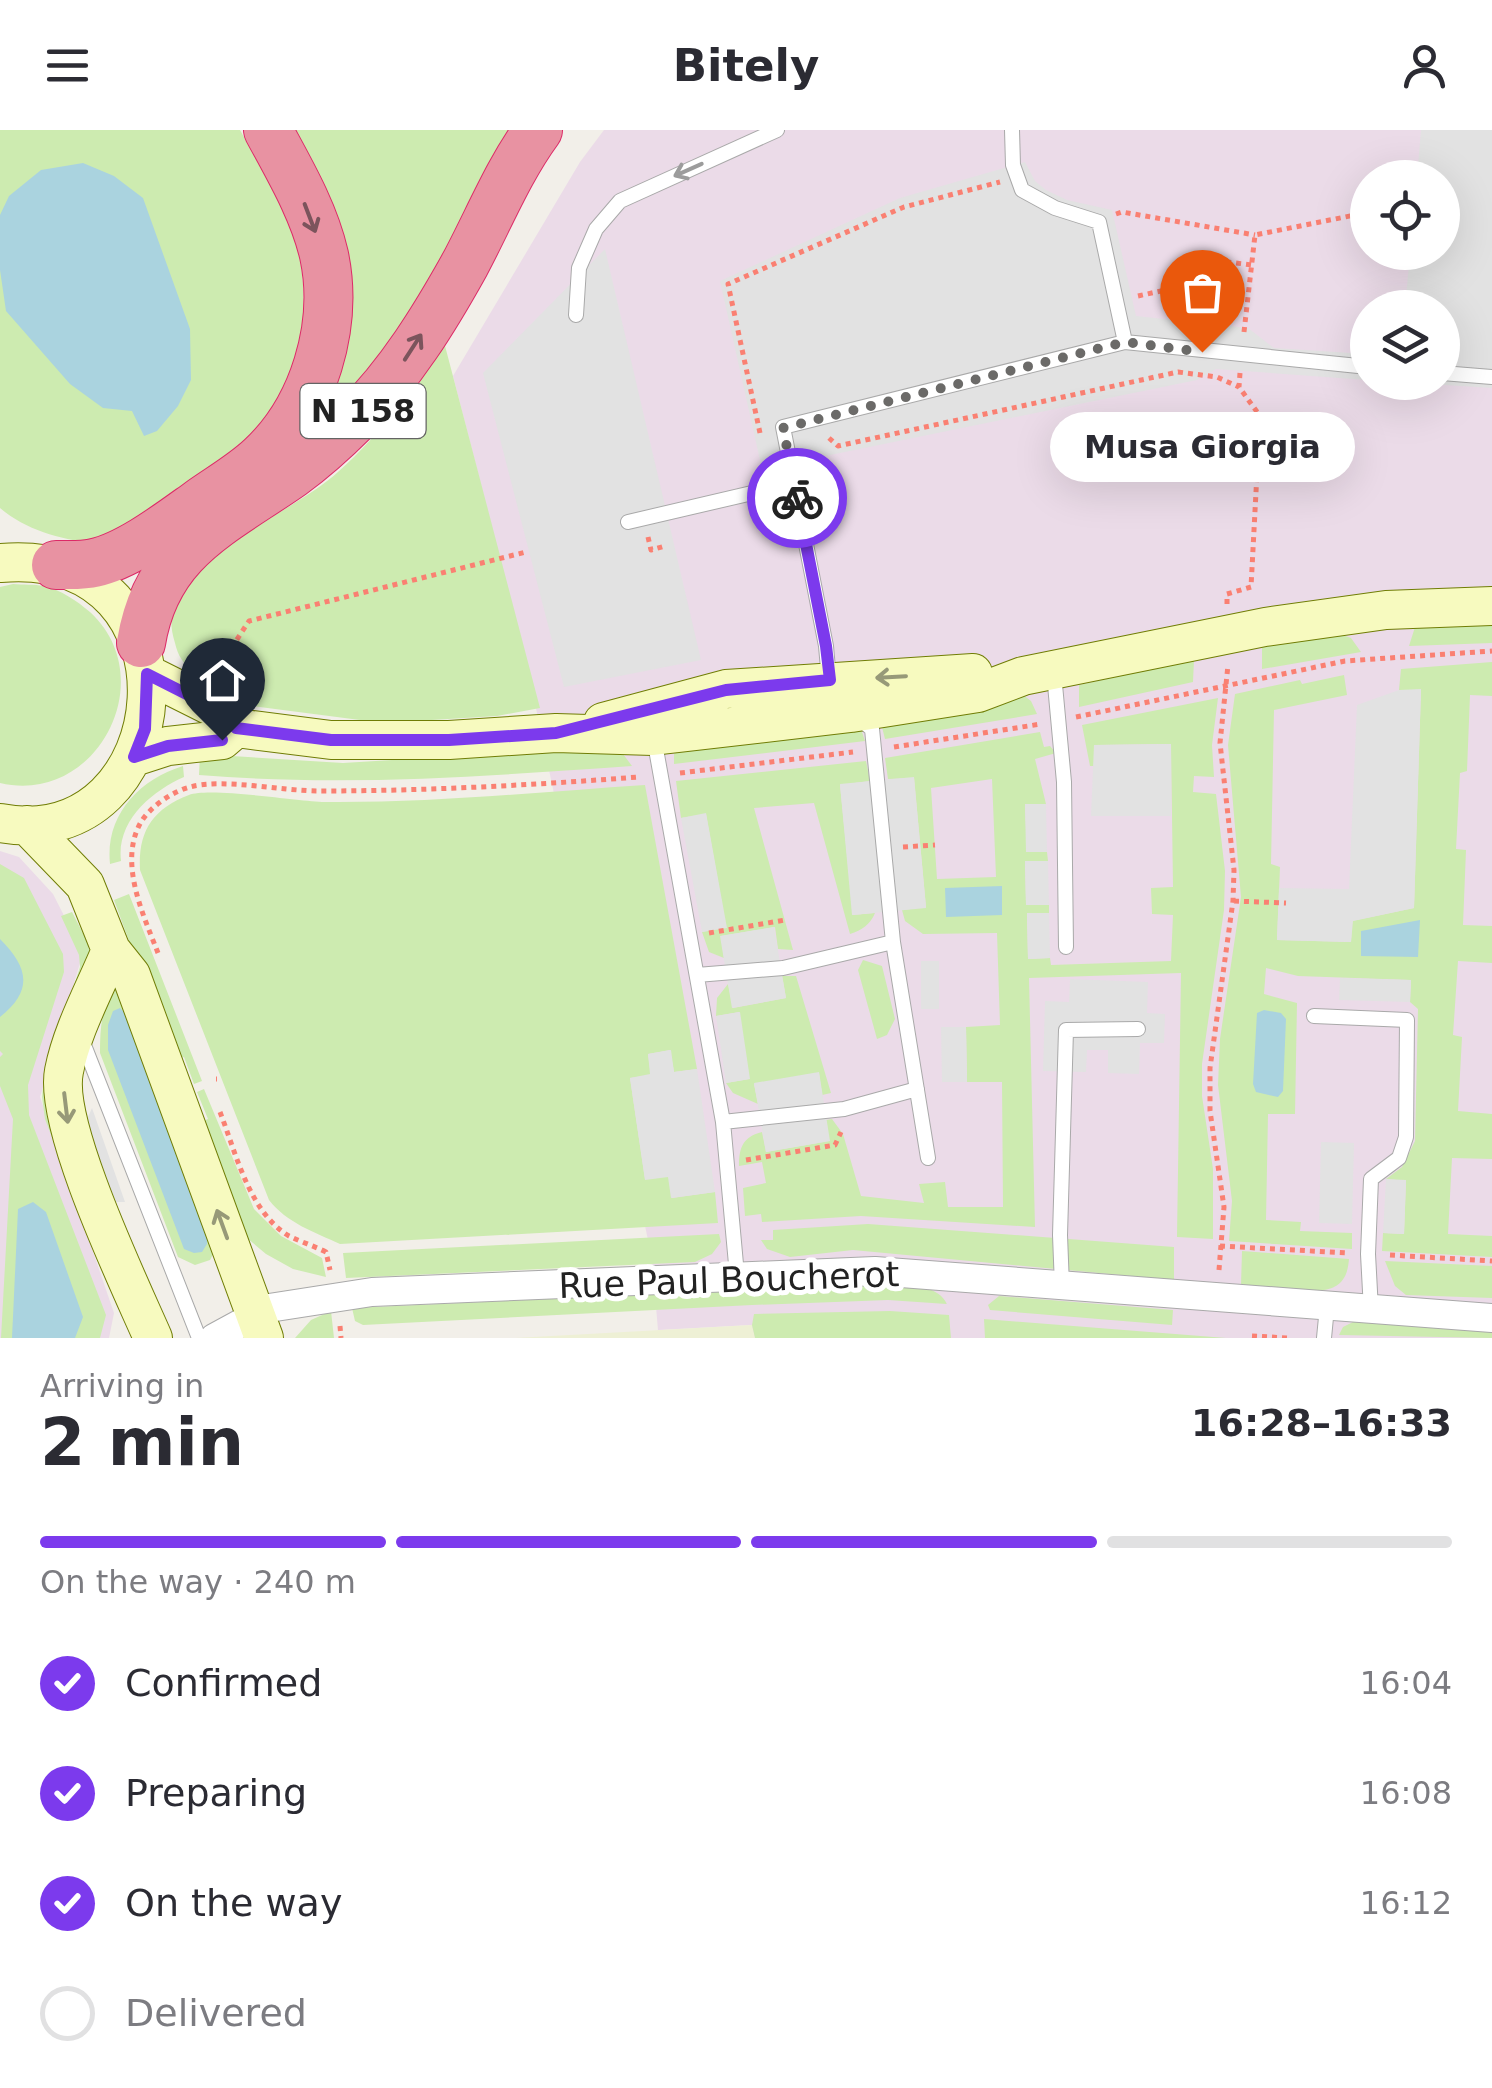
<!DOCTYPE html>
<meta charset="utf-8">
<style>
body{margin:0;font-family:"DejaVu Sans",sans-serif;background:#f7f7f7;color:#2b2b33;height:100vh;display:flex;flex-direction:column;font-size:38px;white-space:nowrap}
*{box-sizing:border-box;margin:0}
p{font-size:32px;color:#7c7c81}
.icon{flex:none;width:55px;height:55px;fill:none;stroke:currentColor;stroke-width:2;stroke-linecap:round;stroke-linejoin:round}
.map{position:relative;height:1208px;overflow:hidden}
.drawer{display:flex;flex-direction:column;background:#fff;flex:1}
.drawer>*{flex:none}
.fabs{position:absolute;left:1350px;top:30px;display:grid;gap:20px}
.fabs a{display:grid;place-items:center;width:110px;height:110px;border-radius:50%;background:#fff;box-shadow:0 10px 40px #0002;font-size:50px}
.pin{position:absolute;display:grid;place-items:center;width:85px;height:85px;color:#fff;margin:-102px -42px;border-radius:50% 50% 50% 0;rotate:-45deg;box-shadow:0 0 10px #0007}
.pin .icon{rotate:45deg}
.courier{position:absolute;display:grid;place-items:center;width:100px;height:100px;margin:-50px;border:8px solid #7c3aed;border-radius:50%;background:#fff;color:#222;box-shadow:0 2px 12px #0007}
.bubble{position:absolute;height:70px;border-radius:35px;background:#fff;box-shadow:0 10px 40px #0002;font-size:32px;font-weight:700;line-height:70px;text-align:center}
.overview em{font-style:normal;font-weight:700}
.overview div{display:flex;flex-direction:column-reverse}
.overview{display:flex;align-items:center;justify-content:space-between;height:170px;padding:0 40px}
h1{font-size:65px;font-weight:700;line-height:75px}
.bar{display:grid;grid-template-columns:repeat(4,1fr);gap:15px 10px;align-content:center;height:120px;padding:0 40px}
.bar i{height:12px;border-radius:8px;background:#e1e1e2}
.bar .active{background:#7c3aed}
.bar p{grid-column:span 4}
ol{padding:0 40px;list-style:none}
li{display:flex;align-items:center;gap:30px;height:110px}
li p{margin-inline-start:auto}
li .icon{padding:10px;border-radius:50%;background:#7c3aed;color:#fff;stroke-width:4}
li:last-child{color:#7c7c81}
li i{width:55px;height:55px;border:5px solid #e1e1e2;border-radius:50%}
header{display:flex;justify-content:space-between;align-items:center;height:130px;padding:0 40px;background:#fff;font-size:45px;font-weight:700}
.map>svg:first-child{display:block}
.industrial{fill:#ebdbe8;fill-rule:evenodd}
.farmland{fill:#eef0d5}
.grass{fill:#cdebb0;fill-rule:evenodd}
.parking{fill:#e2e2e2}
.water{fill:#aad3df}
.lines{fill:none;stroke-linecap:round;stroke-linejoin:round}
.lane-casing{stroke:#a9a9a9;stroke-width:16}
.street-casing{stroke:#a9a9a9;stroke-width:30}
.secondary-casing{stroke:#707d05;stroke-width:40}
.highway-casing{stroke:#dc2a67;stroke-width:50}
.path{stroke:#fa8072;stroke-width:5;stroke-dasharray:5 5;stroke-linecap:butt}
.lane{stroke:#fff;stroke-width:14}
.street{stroke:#fff;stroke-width:28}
.secondary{stroke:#f7fabf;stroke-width:38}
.highway{stroke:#e892a2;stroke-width:48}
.oneway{stroke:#9c9c9c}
.oneway2{stroke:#7b545c}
.oneway3{stroke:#979978}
.done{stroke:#6b6a68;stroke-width:10;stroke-dasharray:0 18}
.route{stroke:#7c3aed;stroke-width:12}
.labels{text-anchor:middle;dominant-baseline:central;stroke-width:10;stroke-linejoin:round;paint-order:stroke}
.shield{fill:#fff;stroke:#646464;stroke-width:2.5}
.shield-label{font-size:32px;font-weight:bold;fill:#222}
.street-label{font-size:35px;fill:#222;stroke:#fff}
</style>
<header><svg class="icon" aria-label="menu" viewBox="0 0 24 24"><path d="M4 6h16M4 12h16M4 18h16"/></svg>Bitely<svg class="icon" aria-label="person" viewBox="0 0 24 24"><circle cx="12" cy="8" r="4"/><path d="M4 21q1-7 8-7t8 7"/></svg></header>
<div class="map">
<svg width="1492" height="1208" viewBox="0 0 1492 1208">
<rect width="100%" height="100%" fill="#f2efe9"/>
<!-- industrial -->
<path class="industrial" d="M604,0H1492V1208H755L751,1195L658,1200L652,1129L525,526L453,246L580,32ZM1368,48H1442V122H1368ZM1368,178H1442V252H1368Z
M0,721L19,727L53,764L83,823L40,967L114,1183L109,1208H0Z"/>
<!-- farmland -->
<path class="farmland" d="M752,1195L755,1208H515Z"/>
<!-- grass -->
<path class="grass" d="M0,0H240C260,37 287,76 297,116C323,222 270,312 180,366C152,384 122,397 93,413C59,409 26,400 0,378Z
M286,0H514L453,112L360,264L297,309L336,258L348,169Z
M444,212L540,578L497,586L383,593L230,573L220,567L222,558C200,550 180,537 175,513C171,500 170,489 173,475C188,424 298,379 338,342C383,302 411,261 444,212Z
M13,454C23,455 34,454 44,456C61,460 77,471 90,482C163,549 96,676 0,653V457Z
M1492,490V513L1409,516L1415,497Z
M1337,503L1351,508L1361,522L1262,539V514Z
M1194,530L1193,552L1079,577V555Z
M1492,532V566L1470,565L1467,641L1460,643L1456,719L1466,720L1463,795L1492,796V833L1458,831L1453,905L1462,907L1458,981L1492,984V1029L1452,1028L1448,1104L1492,1106V1127L1382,1121L1383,1103L1404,1104L1406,1051L1386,1049L1402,1037L1415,1011L1418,879L1410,872L1411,850L1298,846L1266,838L1264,864L1297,873L1295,984H1268L1266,1090L1301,1092L1300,1101L1352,1103V1119L1229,1111L1232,1071L1218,955L1220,909L1241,767L1228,615L1235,564L1300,550L1302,554L1344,545L1347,565L1274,580L1271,734L1280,737L1277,810L1351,812L1352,791L1414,778L1421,560H1399L1401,539Z
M1022,564L1031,571L1037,584L885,609L882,597Z
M1218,568L1212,615L1214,647L1194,646L1193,662L1216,664L1225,741L1224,780L1202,934V966L1213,1039V1109L1177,1107L1181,843L1029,848L1035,1097L861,1086L762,1092L761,1084L745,1086L743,1058L766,1053L762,1032L739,1036C739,1017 743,1007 762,1002L766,1022L829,1011L826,990L832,989L843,1004L861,1066L924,1073L919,1054L945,1052L948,1077H1003L1002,952H967L966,897L1000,895L997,803L923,804L905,791L902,780L926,777L914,648L888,649L885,628L1040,602L1044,617L1050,616L1056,623L1035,629L1046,674L1025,675L1027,722H1047L1048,731H1025L1026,774L1049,775V783L1027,784L1028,829L1050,828L1051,835L1171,831L1173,785L1152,784L1151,758L1173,757L1171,614L1095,615V636H1090L1082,595ZM992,649L996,747L937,749L931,658Z
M861,599L865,611L674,634V624L684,611Z
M617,616L632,636C486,646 346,657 199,645L200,624L343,633Z
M866,631L870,651L840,655L853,785L875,783C870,795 862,800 850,804L814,673L754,678L793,820L778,819L775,797L721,806L724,828L709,822L702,802L726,797L706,684L681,688L676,651Z
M183,636L184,647C152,661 116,691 121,731L110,734C105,686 138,650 183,636Z
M645,655L697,939L674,942L670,920L648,924L651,945L630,948L645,1049L669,1046L672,1068L715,1062L718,1093L340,1114C314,1102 287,1093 269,1070L140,740C138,702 152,679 189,665C210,657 296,671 325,672C432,673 539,662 645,655Z
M0,734L24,748L63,824L64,842L28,955L29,985L106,1185L100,1208H1L13,989L0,956V927L3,924L0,921Z
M129,764L202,951L194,954L184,927L173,931L114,770Z
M72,782L87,811L91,828L52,943L113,1137L102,1140L45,989L42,967L44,949L80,837L79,825L61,786Z
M863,830L882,836L895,889L887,905L877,909L858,840Z
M782,846H796L831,963L822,965L819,943L754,954L758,974L733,963L726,953L749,949L739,882L716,886L717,868L728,854L733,878L786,868Z
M118,855L217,1117L210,1130L195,1135L178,1127L100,923C100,898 101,874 118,855Z
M204,959L254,1079L281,1106L322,1128L326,1147L293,1139L266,1124L247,1108L196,994L208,989L197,962Z
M868,1094L1174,1117V1150L853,1120L790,1127L767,1119L761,1110H773V1100Z
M719,1104L721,1112L712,1124L695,1132L346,1148L343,1123Z
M1242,1121L1349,1129C1348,1140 1346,1151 1334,1157C1317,1166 1262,1156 1241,1155Z
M1385,1131L1492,1136V1168L1406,1165L1395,1156Z
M854,1155C881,1156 934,1147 947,1174L888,1170L752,1175L363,1195L355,1191L352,1178Z
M999,1166L1173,1180L1172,1195L990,1180L988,1175Z
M331,1181L334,1208H295L311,1190Z
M890,1181L949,1185L951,1208H755L752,1195L754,1184Z
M984,1189L1226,1208H985Z
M1355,1191L1492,1200V1208L1339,1205L1343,1197Z"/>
<!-- parking -->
<path class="parking" d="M1421,0H1492V258L1413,253L1442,252V178H1405L1410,123L1442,122V48L1417,47Z
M1025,32L1035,51L1046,60L1067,70L1112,80L1136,186L1248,198L1274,218L1367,224V250L1216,239L1197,250L762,339L720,151L900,68Z
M605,119L701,530L564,557L483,243Z
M1421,559L1414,778L1353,791L1351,812L1277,810L1279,758L1349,759L1357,575L1399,560Z
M1171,614V686H1091L1094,615Z
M914,647L926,778L852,785L840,654Z
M1025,674H1046L1047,722H1026Z
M706,683L727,798L702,802L681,688Z
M1025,731H1048L1049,775H1026Z
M1027,783H1049L1050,828L1028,829Z
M774,797L786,868L732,878L720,806Z
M921,831H939V879H921Z
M1340,848L1411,850L1410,872L1339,870Z
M1070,849L1148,852L1147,883L1165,884L1164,913H1140L1139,944L1108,943V920H1087L1086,942L1043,941L1045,871L1069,872Z
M740,882L750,949L726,953L716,886Z
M941,897H966L967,952H942Z
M671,920L674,942L697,939L715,1062L671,1068L668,1047L645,1050L630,948L650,944L648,924Z
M819,942L830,1011L766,1022L754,953Z
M92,978L125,1072H112L84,996Z
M1321,1012L1354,1013L1352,1094L1319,1093Z
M1386,1049L1406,1050L1404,1104L1383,1103Z"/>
<!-- water -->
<path class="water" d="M83,33L114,46L143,68L190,199L191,250L178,276L157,301L144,306L132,281L103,278L70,254L6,181L0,140V85L9,66L41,40Z
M1002,756V785L946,787L945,758Z
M1420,790L1418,827L1361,826V801Z
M0,809C28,837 34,860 0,887Z
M120,878L125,883L207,1099V1114L202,1122L194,1123L184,1119L108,920V895L113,881Z
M1264,880L1281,883L1286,889L1283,961L1278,967L1256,962L1253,954L1257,883Z
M33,1072L46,1082L83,1187L75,1208H12L18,1079Z"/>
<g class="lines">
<!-- lane casing -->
<g class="lane-casing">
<path id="lane" d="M1012,0L1013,35L1022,60L1055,78L1099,92L1125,212
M576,185L579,138L596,99L620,71L777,0
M1442,243L1492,247
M628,392L795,353
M1054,544L1064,652L1066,817
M829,550L826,516L783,297L1125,212L1368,237
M654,608L723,992L737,1145
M893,812L928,1028
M697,845L783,838L893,812L872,599L859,589
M1314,886L1407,890L1406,1007L1399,1028L1371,1049L1368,1124L1371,1180
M82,910L199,1208
M723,992L844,979L917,959
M1062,1156L1060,1105L1066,900L1138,899
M1324,1208L1327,1177"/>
</g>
<!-- street casing -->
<g class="street-casing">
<path id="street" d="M214,1208L269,1178L372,1162L875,1141L1492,1188"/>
</g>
<!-- secondary casing -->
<g class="secondary-casing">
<path id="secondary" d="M0,433C210,414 181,727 0,693
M147,544L225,583L236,598
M603,592L726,559L973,543
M134,627L168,616L222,610L236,598L331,610H449L556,603L653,606L851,583L978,563L1023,546L1265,497L1386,480L1492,476
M27,695L85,755L111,820L131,845L264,1208
M111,820C95,859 72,900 64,941C53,995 129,1153 153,1208"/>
</g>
<!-- highway casing -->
<g class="highway-casing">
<path id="highway" d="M56,435C68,435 82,436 94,433C128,426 171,393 199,373C220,358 243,345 261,328C314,279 339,195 324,125C314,81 289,39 268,0
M141,513C156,419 222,393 292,344C314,328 336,308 355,289C400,245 435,188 465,134C489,89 508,41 538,0"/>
</g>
<!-- path -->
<path class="path" d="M1116,84L1122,82L1255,105
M1138,166L1220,148L1228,132L1252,135
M1244,202L1255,105L1360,84L1368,87
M1240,243L1239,257L1260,286L1313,287
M760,303L728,154L904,77L1000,52
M829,308L838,316L1178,242L1217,247L1239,257
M648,407L651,420L665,416
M1227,474V464L1251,457L1260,286
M215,543L249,491L526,422
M1076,587L1345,531L1492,521
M894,617L1041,594
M680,643L853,622
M903,717L935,715
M1234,771L1286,773
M709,803L785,790
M158,823C143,784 118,732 141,692C150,677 173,661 190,657C224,648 282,661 319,661C426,661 533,655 639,647
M216,949H217
M220,982C236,1023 249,1082 289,1106C301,1112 314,1116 326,1122L330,1140
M746,1030L835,1015L841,1002
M1220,1116L1349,1123
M1390,1125L1492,1131
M1219,1140L1224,1077L1210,981V938L1233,771L1234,740L1220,613L1228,535
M340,1196L341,1208
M1252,1206L1288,1208"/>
<!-- lane -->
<use href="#lane" class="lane"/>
<!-- street -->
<use href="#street" class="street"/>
<!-- secondary -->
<use href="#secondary" class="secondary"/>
<!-- highway -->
<use href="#highway" class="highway"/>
</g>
<!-- one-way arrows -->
<defs><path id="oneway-shaft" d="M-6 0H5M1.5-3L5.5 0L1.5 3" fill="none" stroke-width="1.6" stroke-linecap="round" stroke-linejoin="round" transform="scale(2.5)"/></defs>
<use class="oneway" href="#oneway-shaft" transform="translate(688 40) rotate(156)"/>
<g class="oneway2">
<use href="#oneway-shaft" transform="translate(310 88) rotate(69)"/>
<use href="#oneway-shaft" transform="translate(413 217) rotate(-57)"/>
</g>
<g class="oneway3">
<use href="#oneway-shaft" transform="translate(891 547) rotate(177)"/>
<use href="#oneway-shaft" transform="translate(66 978) rotate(83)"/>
<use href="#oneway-shaft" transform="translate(222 1094) rotate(-110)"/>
</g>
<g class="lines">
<!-- done -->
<path class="done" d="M797,368L783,298L1125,212L1202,222"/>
<!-- route -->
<path class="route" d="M222,610L168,616L134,627L145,599L147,544L224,583L236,598L331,610H449L556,603L726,560L830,550L826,516L797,368"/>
</g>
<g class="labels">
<!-- shield labels -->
<rect class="shield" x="300.5" y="254" width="125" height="54" rx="8"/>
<g class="shield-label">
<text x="363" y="281">N 158</text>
</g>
<!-- street labels -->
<g class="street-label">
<text transform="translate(729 1150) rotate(-2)">Rue Paul Boucherot</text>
</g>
</g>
</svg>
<div class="fabs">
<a><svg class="icon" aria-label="locate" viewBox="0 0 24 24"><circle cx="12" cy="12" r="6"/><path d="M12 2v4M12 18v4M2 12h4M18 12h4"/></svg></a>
<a><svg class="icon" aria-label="layers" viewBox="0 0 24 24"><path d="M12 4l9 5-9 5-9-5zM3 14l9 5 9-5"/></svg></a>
</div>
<div class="pin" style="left:1202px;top:222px;background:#ea580c"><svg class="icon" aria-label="bag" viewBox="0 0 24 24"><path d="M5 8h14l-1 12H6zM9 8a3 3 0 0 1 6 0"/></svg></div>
<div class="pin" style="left:222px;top:610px;background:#1f2937"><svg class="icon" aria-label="home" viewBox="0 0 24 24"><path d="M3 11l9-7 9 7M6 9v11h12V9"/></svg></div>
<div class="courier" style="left:797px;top:368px"><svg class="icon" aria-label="bike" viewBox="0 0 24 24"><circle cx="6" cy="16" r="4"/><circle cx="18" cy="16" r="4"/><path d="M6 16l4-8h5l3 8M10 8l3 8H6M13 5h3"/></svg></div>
<div class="bubble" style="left:1050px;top:282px;width:305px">Musa Giorgia</div>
</div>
<section class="drawer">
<div class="overview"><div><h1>2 min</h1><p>Arriving in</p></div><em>16:28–16:33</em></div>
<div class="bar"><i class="active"></i><i class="active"></i><i class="active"></i><i></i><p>On the way · 240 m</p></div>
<ol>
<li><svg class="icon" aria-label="check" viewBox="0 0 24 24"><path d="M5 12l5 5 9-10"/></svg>Confirmed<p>16:04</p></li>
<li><svg class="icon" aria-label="check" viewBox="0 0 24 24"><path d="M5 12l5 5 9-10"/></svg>Preparing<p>16:08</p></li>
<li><svg class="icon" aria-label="check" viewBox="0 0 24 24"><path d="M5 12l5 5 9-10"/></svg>On the way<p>16:12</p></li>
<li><i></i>Delivered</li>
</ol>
</section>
